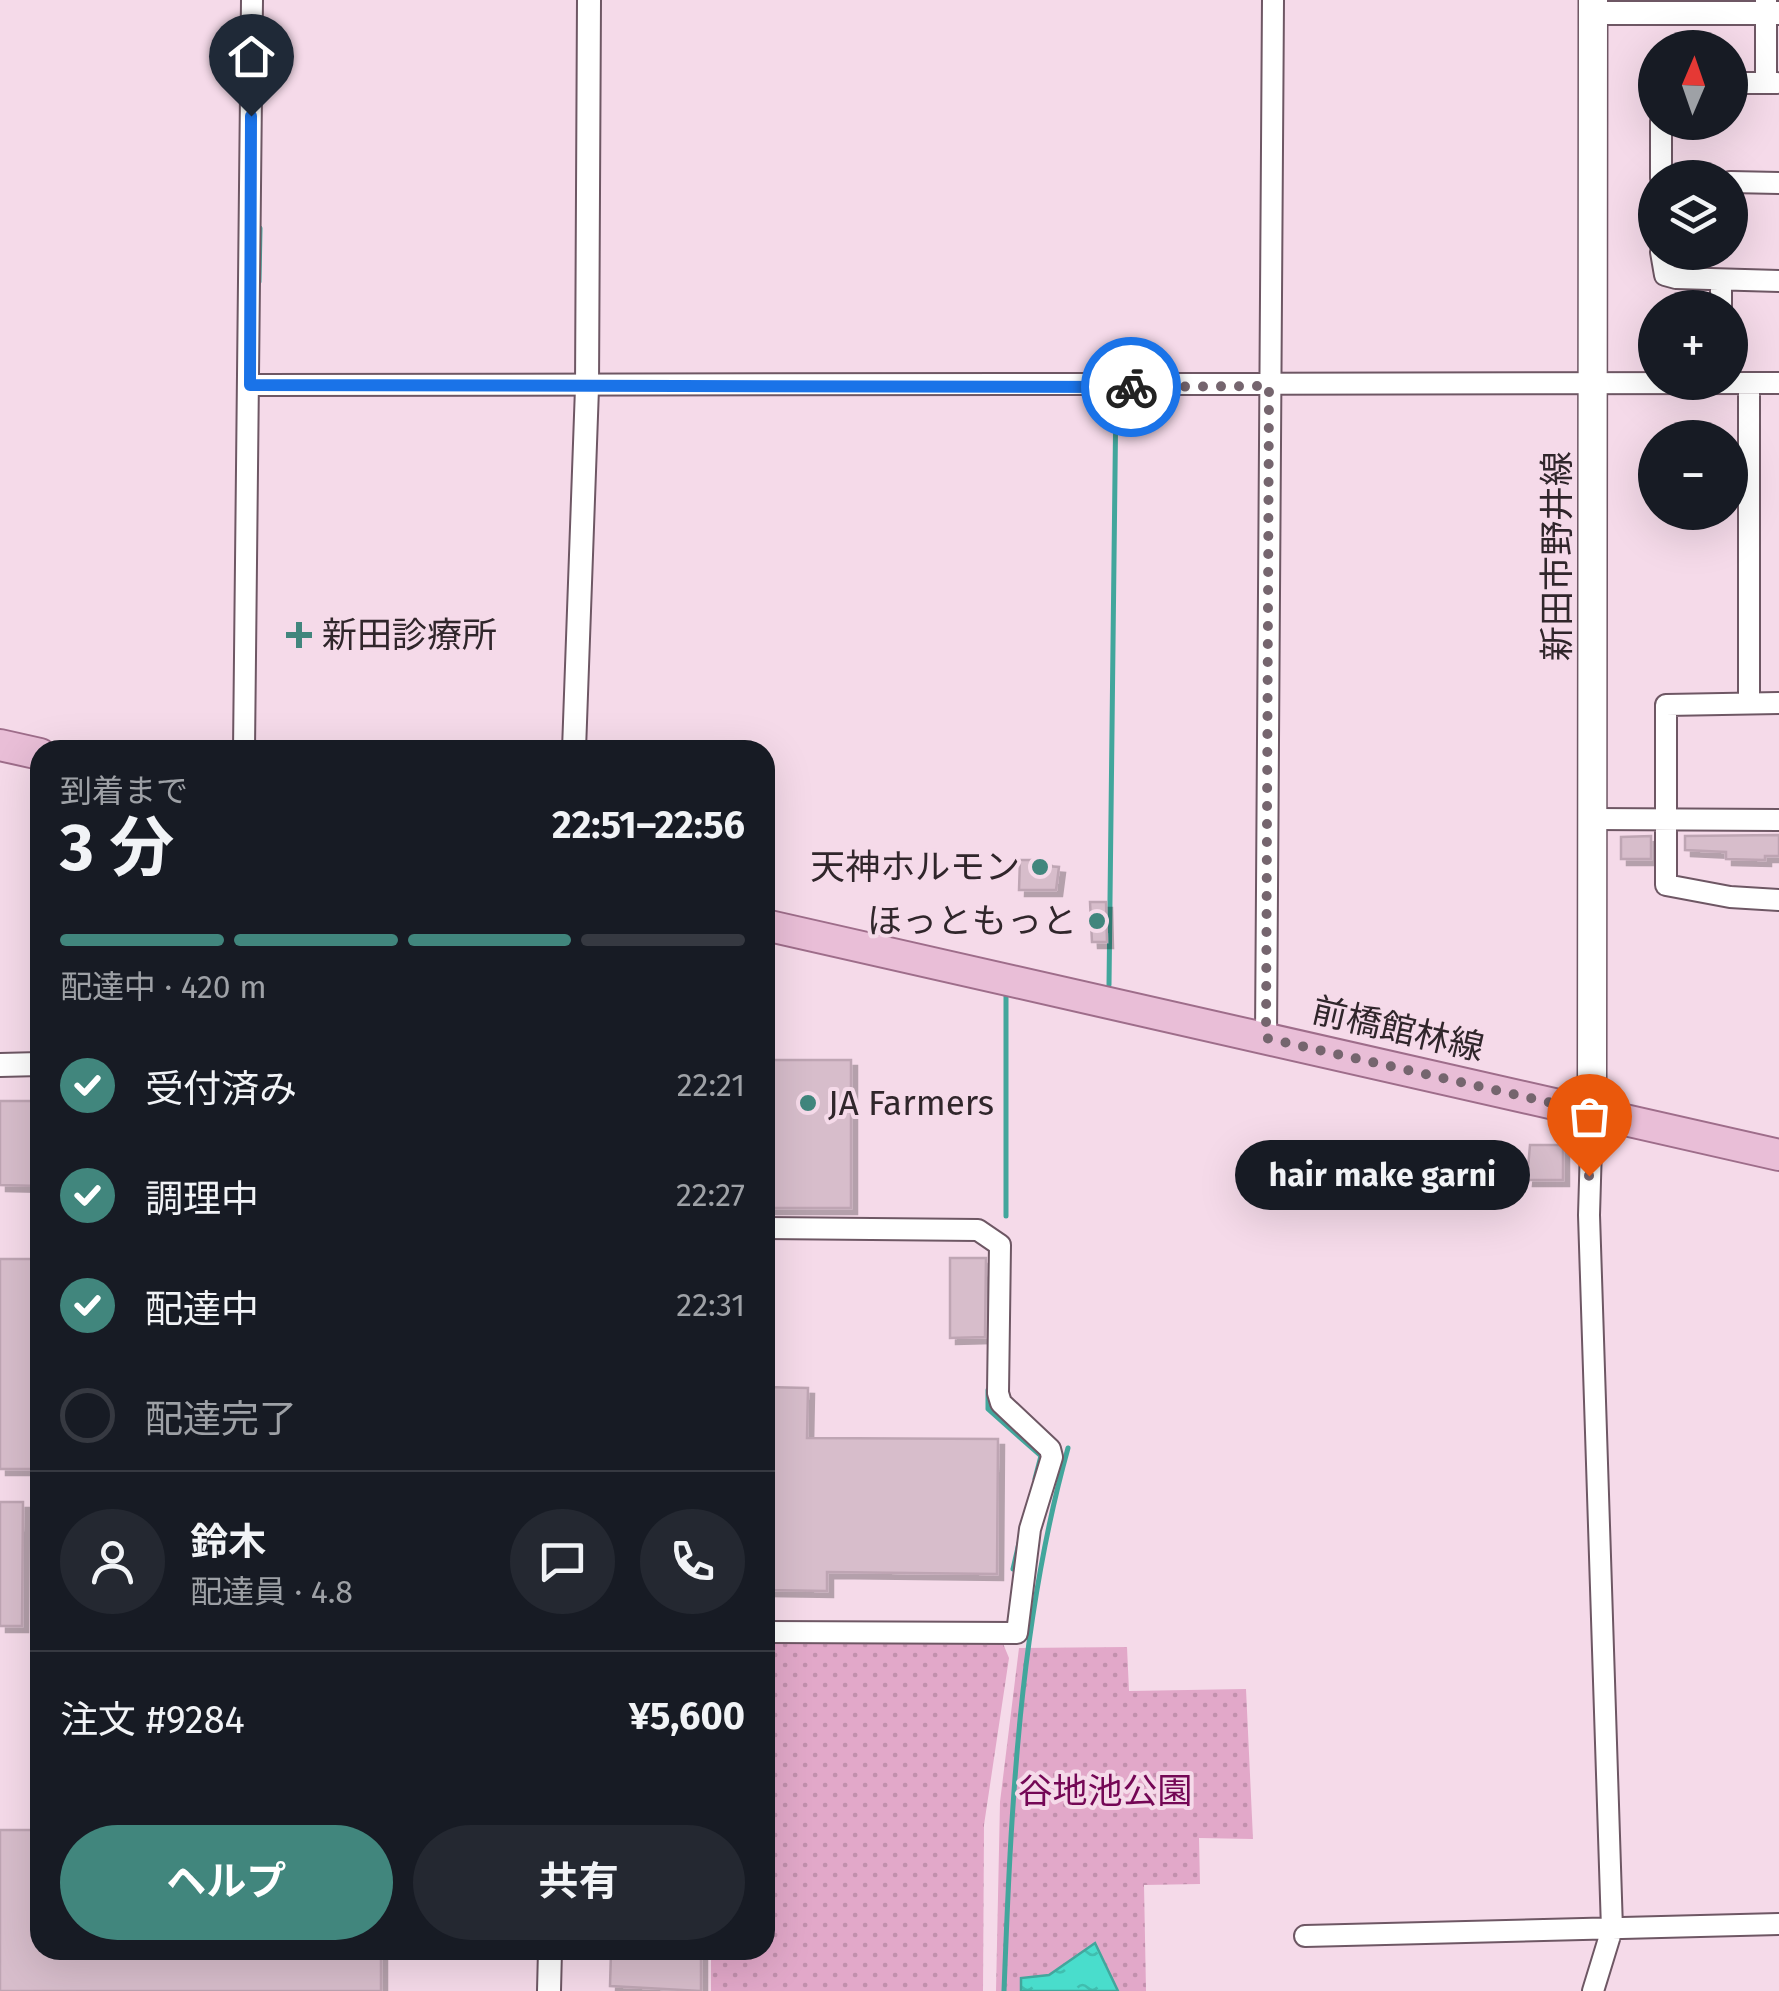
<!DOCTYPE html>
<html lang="ja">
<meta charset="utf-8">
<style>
body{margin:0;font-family:"Fira Sans","Noto Sans JP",sans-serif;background:#242831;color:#f1f3f6;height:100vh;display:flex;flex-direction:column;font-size:38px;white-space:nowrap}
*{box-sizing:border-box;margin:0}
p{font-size:32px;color:#9ea1a6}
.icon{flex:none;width:55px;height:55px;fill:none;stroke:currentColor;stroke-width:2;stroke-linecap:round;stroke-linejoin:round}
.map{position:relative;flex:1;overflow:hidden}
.panel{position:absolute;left:30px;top:740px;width:745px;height:1220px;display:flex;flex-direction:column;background:#171b24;border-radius:30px;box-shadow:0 10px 40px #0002}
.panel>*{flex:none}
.needle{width:65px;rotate:2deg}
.buttons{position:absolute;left:1638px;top:30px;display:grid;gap:20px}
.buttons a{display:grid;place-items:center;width:110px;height:110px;border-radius:50%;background:#171b24;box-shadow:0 10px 40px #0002;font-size:50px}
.pin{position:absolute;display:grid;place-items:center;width:85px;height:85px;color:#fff;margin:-102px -42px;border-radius:50% 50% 50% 0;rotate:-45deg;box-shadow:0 0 10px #0007}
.pin .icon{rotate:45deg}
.courier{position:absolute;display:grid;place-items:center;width:100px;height:100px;margin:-50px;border:8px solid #1a73e8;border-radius:50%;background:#fff;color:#222;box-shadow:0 2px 12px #0007}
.bubble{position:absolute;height:70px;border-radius:35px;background:#171b24;box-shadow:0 10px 40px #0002;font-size:32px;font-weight:700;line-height:70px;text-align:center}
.headline em{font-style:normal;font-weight:700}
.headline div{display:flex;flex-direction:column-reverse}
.headline{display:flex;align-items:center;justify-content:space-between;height:170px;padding:0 30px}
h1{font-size:65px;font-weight:700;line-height:75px}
.bar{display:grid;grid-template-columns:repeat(4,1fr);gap:15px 10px;align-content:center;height:120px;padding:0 30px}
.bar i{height:12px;border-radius:8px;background:#363941}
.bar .on{background:#41867d}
.bar p{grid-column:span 4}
.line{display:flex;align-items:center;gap:25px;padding:0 30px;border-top:2px solid #363941}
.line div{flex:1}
.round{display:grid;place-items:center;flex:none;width:105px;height:105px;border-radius:52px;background:#242831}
ol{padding:0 30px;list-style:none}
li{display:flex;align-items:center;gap:30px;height:110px}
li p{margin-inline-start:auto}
li .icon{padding:10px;border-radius:50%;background:#41867d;color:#fff;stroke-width:4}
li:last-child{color:#9ea1a6}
li i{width:55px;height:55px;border:5px solid #363941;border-radius:50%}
.cta{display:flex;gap:20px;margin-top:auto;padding:20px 30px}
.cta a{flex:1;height:115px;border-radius:60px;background:#41867d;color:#fff;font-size:40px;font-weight:700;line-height:115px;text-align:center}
.cta a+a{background:#242831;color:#f1f3f6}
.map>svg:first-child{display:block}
.green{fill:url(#green-dots)}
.water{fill:url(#water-ripples);stroke:#42a69c;stroke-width:2.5}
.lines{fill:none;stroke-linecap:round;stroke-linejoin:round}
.stream{stroke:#42a69c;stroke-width:5}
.building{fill:#d7bdcb;stroke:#bea5b3;stroke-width:2.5;filter:url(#shadow)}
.minor-casing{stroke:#6e5764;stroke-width:24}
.tertiary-casing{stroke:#6e5764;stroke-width:26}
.secondary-casing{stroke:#6e5764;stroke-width:31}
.primary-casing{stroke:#9e6d8a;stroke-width:34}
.minor{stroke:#fff;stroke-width:20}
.tertiary{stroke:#fff;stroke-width:22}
.secondary{stroke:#fff;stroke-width:28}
.primary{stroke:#e9bed7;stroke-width:30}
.done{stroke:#75656e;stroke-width:10;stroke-dasharray:0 18}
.route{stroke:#1a73e8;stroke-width:12}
.poi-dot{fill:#41867d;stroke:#f5dae9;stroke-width:4}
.labels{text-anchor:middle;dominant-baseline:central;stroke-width:8;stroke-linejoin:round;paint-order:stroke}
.street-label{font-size:35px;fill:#30262b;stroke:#f5dae9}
.poi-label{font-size:35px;fill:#30262b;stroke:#f5dae9;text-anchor:start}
.park-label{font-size:35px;fill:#740755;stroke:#f5dae9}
</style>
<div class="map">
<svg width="1779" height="1991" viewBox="0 0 1779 1991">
<defs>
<pattern id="green-dots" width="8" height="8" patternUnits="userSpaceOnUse" patternTransform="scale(2.5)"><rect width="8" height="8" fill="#e2a8c9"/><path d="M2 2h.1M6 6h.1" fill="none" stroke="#c290ad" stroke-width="1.8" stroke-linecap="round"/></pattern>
<pattern id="water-ripples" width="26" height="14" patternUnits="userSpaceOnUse" patternTransform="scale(2.5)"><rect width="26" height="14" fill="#49ddcc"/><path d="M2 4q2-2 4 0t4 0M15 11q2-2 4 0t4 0" fill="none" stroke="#40beaf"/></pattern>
<filter id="shadow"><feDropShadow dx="6" dy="6" stdDeviation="0" flood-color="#0004"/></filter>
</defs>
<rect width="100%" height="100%" fill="#f5dae9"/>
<!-- green -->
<path class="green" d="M1002,1641L1009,1658L984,1825L983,1991H711V1951L689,1950H765V1642Z
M1127,1647L1129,1691L1246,1689L1253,1839L1199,1838L1200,1884L1144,1885L1146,1991H996L1000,1802L1019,1648Z"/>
<!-- water -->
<path class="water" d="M1095,1943L1118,1991H1021V1978L1049,1975Z"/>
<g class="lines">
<!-- stream -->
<path class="stream" d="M259,282L260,228
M1109,985L1116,390
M1006,994V1216
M988,1390V1409L1041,1456L1035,1479
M1013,1569L1019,1543
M1004,1991C1011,1809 1019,1624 1068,1448"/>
</g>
<!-- building -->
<path class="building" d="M1779,835V856H1765V860L1726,859V852L1685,850V836Z
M1651,836V859H1621V837Z
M1020,860H1046L1047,866L1059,867L1056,890H1019Z
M1090,902H1106L1107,942H1092Z
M765,1060H851V1208H765Z
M0,1101H40V1186L0,1185Z
M1530,1145H1563V1180H1527Z
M950,1258H986L985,1337L950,1338Z
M0,1259H40V1469H0Z
M765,1387L808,1388L807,1438L998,1439L997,1574L827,1572V1591L765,1590Z
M0,1502H23L22,1626H0Z
M0,1830H40V1950H381V1991H0Z
M611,1952L701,1955V1991L610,1986Z"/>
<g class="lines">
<!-- minor casing -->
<g class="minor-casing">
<path id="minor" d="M1730,83H1777
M1766,83V0
M1661,122V178
M1730,182L1779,183
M1661,252L1665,275L1676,278L1779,281
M1721,308V280
M249,385L1779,383
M1749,703V383
M1779,703L1666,705V885L1730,897L1779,900
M244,750L252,0
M1595,819L1779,820
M1266,1038L1273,0
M1592,1112L1589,1215L1612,1929L1593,1991
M765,1228L978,1230L1000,1245L998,1393L1001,1403L1050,1449L1052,1457L1030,1529L1017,1633L765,1632
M1305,1936L1779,1924"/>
</g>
<!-- tertiary casing -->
<g class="tertiary-casing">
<path id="tertiary" d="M1593,13H1779
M574,750L587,388L589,0
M0,1065L40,1064
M549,1991L550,1950"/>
</g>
<!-- secondary casing -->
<g class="secondary-casing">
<path id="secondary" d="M1592,1112L1593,0"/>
</g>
<!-- primary casing -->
<g class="primary-casing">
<path id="primary" d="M0,745L40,754
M765,925L1779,1155"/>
</g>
<!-- minor -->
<use href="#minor" class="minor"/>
<!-- tertiary -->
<use href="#tertiary" class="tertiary"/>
<!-- secondary -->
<use href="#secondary" class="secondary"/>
<!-- primary -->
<use href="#primary" class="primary"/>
</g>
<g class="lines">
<!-- done -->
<path class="done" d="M1131,387L1269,386L1266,1038L1592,1112L1589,1176"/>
<!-- route -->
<path class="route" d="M251,116L250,385L1131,387"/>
</g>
<!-- markers -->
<g class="poi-dot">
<path d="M294 620h10v10h10v10h-10v10h-10v-10h-10v-10h10z"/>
<circle cx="1040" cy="867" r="10"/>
<circle cx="1097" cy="921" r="10"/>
<circle cx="808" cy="1103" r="10"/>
</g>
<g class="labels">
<!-- street labels -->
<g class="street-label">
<text transform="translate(1557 556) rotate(-90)">新田市野井線</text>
<text transform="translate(1398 1029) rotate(13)">前橋館林線</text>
</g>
<!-- poi labels -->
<g class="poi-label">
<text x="322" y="635">新田診療所</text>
<text x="1020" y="867" text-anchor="end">天神ホルモン</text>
<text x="1077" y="921" text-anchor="end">ほっともっと</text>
<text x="828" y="1103">JA Farmers</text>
</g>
<!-- park labels -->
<g class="park-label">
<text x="1105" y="1791">谷地池公園</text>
</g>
</g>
</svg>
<div class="buttons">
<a><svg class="needle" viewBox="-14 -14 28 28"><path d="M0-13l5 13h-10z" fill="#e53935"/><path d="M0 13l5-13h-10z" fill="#9ea1a6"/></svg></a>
<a><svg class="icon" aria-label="layers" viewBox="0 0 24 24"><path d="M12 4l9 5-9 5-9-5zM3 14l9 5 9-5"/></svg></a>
<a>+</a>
<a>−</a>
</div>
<div class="pin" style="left:1589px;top:1176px;background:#ea580c"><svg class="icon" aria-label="bag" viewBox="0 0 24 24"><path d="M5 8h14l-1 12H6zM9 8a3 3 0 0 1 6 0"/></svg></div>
<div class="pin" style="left:251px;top:116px;background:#1f2937"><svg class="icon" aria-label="home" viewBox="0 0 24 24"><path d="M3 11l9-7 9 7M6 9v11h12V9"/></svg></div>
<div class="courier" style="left:1131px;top:387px"><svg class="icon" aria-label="bike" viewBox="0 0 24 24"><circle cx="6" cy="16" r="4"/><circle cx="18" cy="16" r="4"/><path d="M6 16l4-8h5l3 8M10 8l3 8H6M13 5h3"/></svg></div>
<div class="bubble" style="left:1235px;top:1140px;width:295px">hair make garni</div>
<section class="panel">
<div class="headline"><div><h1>3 分</h1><p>到着まで</p></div><em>22:51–22:56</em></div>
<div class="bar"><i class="on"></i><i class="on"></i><i class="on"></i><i></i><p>配達中 · 420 m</p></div>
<ol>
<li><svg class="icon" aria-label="check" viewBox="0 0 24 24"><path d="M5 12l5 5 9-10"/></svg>受付済み<p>22:21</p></li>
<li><svg class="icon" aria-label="check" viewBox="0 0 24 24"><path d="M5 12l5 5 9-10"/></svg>調理中<p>22:27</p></li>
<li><svg class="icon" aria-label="check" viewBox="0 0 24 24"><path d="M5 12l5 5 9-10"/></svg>配達中<p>22:31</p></li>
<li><i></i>配達完了</li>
</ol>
<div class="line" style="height:180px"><a class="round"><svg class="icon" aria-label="person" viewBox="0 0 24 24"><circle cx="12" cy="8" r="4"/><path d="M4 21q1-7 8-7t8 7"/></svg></a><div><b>鈴木</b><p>配達員 · 4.8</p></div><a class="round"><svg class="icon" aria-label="chat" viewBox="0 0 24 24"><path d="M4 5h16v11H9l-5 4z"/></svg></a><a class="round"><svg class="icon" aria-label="phone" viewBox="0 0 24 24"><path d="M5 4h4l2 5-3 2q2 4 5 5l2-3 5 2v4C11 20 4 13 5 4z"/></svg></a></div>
<div class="line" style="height:130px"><div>注文 #9284</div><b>¥5,600</b></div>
<div class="cta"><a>ヘルプ</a><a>共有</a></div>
</section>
</div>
